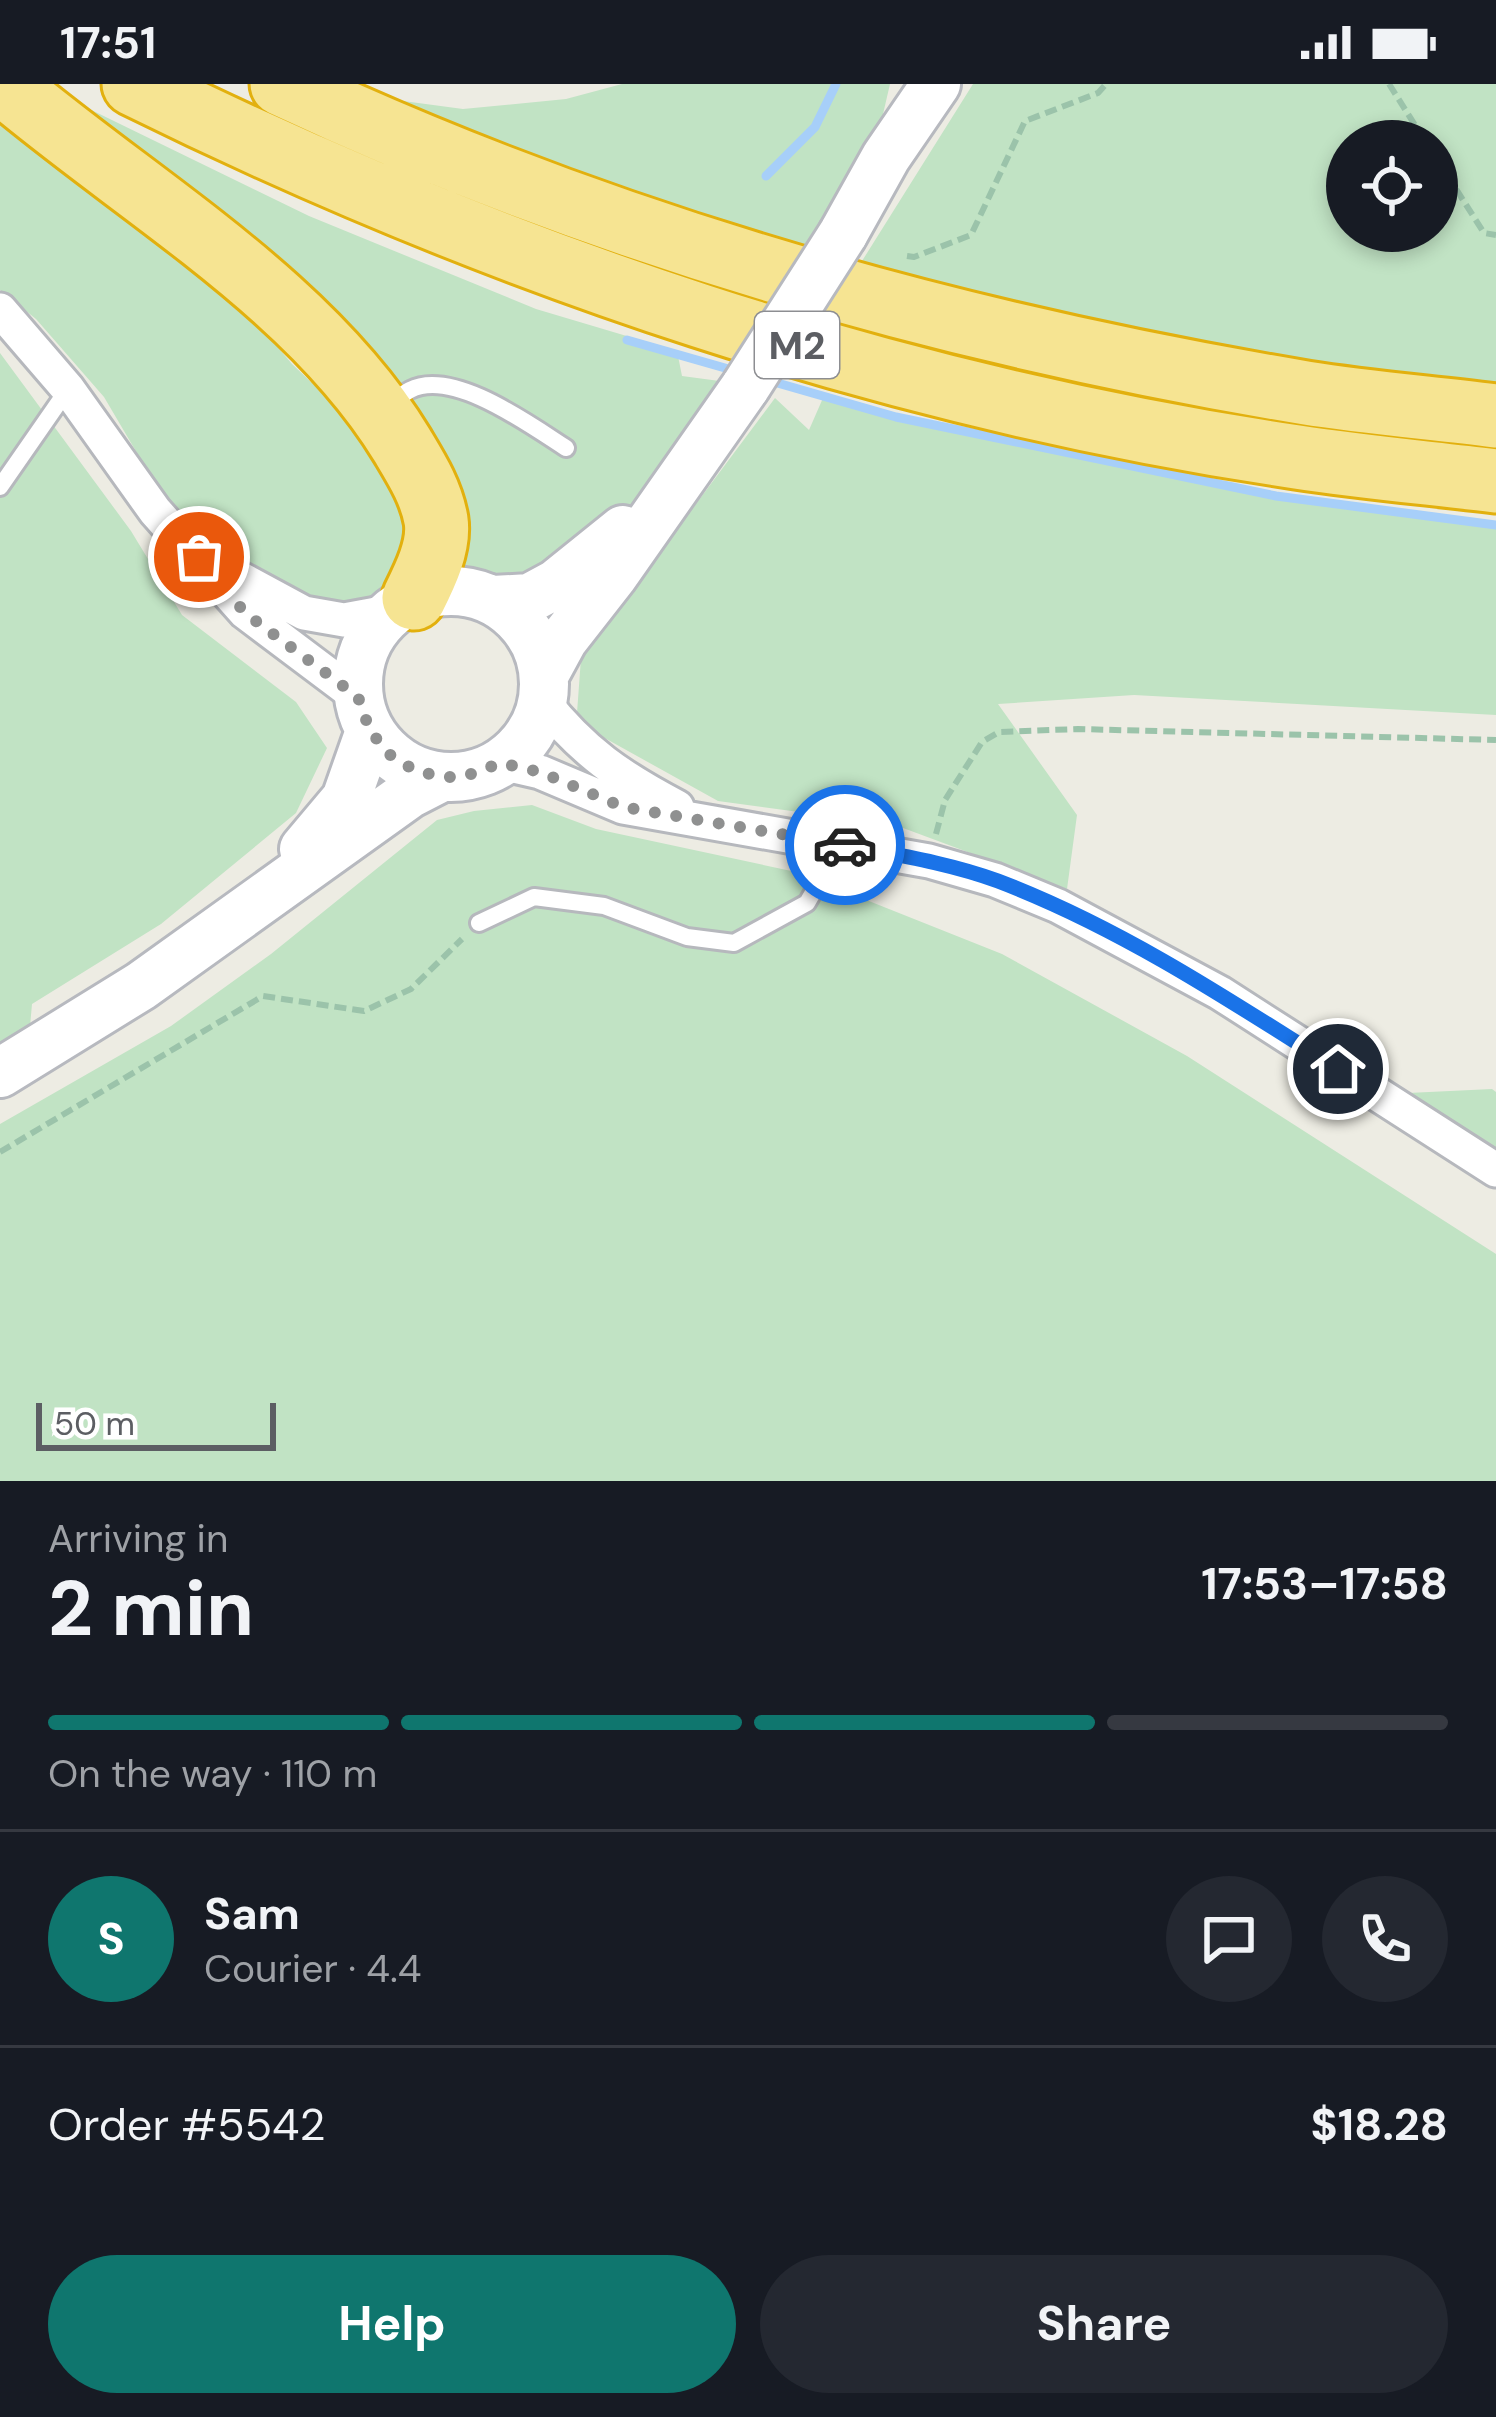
<!DOCTYPE html>
<meta charset="utf-8">
<style>
body{margin:0;font-family:"DM Sans",sans-serif;background:#242831;color:#f1f3f6;height:100vh;display:flex;flex-direction:column;font-size:45px;white-space:nowrap}
*{box-sizing:border-box;margin:0}
p{font-size:39px;color:#9ea1a6}
.icon{flex:none;width:66px;height:66px;fill:none;stroke:currentColor;stroke-width:2;stroke-linecap:round;stroke-linejoin:round}
.map{position:relative;height:1397px;overflow:hidden}
.drawer{display:flex;flex-direction:column;background:#171b24;flex:1}
.drawer>*{flex:none}
.fabs{position:absolute;left:1326px;top:36px;display:grid;gap:24px}
.fabs a{display:grid;place-items:center;width:132px;height:132px;border-radius:50%;background:#171b24;box-shadow:0 6px 18px #0003;font-size:60px}
.scale{position:absolute;left:36px;bottom:30px;width:240px;box-sizing:border-box;padding-left:12px;border:6px solid #5c5e63;border-top:0;font-size:33px;line-height:42px;white-space:nowrap;color:#5c5e63;-webkit-text-stroke:9px #fff;paint-order:stroke}
.pin{position:absolute;display:grid;place-items:center;width:102px;height:102px;color:#fff;margin:-51px;border:6px solid #fff;border-radius:50%;box-shadow:0 3px 12px #0007}
.courier{position:absolute;display:grid;place-items:center;width:120px;height:120px;margin:-60px;border:9px solid #1a73e8;border-radius:50%;background:#fff;color:#222;box-shadow:0 3px 15px #0007}
.summary em{font-style:normal;font-weight:700}
.summary div{display:flex;flex-direction:column-reverse}
.summary{display:flex;align-items:center;justify-content:space-between;height:204px;padding:0 48px}
h1{font-size:78px;font-weight:700;line-height:90px}
.bar{display:grid;grid-template-columns:repeat(4,1fr);gap:18px 12px;align-content:center;height:144px;padding:0 48px}
.bar i{height:15px;border-radius:9px;background:#363941}
.bar .on{background:#0f766e}
.bar p{grid-column:span 4}
.line{display:flex;align-items:center;gap:30px;padding:0 48px;border-top:3px solid #363941}
.line div{flex:1}
.round{display:grid;place-items:center;flex:none;width:126px;height:126px;border-radius:63px;background:#242831}
.cta{display:flex;gap:24px;margin-top:auto;padding:24px 48px}
.cta a{flex:1;height:138px;border-radius:72px;background:#0f766e;color:#fff;font-size:48px;font-weight:700;line-height:138px;text-align:center}
.cta a+a{background:#242831;color:#f1f3f6}
.status{display:flex;justify-content:space-between;align-items:center;height:84px;padding:0 60px;background:#171b24;direction:ltr}
.status svg{height:33px;fill:currentColor}
.map>svg:first-child{display:block}
.green{fill:#c1e3c4;fill-rule:evenodd}
.lines{fill:none;stroke-linecap:round;stroke-linejoin:round}
.stream{stroke:#a7cff9;stroke-width:9}
.lane-casing{stroke:#b6b8bd;stroke-width:22}
.street-casing{stroke:#b6b8bd;stroke-width:39}
.secondary-casing{stroke:#b7b9bf;stroke-width:54}
.highway-casing{stroke:#e2b00e;stroke-width:69}
.path{stroke:#9bc3aa;stroke-width:6;stroke-dasharray:12 6;stroke-linecap:butt}
.lane{stroke:#fff;stroke-width:16}
.street{stroke:#fff;stroke-width:33}
.secondary{stroke:#fff;stroke-width:48}
.highway{stroke:#f6e492;stroke-width:63}
.secondary-bridge-casing{stroke:#b7b9bf;stroke-width:54;stroke-linecap:butt}
.secondary-bridge{stroke:#fff;stroke-width:48}
.done{stroke:#8f9090;stroke-width:12;stroke-dasharray:0 21.6}
.route{stroke:#1a73e8;stroke-width:15}
.labels{text-anchor:middle;dominant-baseline:central;stroke-width:9;stroke-linejoin:round;paint-order:stroke}
.shield{fill:#fff;stroke:#8d8e92;stroke-width:3}
.shield-label{font-size:39px;font-weight:bold;fill:#5c5e63}
</style>
<div class="status"><b>17:51</b><svg viewBox="0 0 49 12"><path d="M0 12V9h3v3zM5 12V6h3v6zM10 12V3h3v9zM15 12V0h3v12zM26 1h20v11H26zM47 4h2v5h-2z"/></svg></div>
<div class="map">
<svg width="1496" height="1397" viewBox="0 0 1496 1397">
<rect width="100%" height="100%" fill="#edece3"/>
<!-- green -->
<path class="green" d="M38,0L309,132L536,225L677,267L682,292L727,298L660,392L585,473L524,512C455,496 465,501 453,433Z
M622,0H890L877,56L809,173L336,8L463,25L566,15Z
M973,0H1496V311L1290,285L857,185ZM1347,57H1437V147H1347Z
M0,41L253,234L292,280L356,341L399,411L412,457L394,502L368,519H311L219,469L167,420L104,313L36,235L0,206Z
M0,269L131,447L182,531L296,618L327,664L296,729L161,840L32,920L29,954L0,971Z
M775,314L809,346L823,314L896,337L1278,415L1496,444V631L1134,611L998,620L1077,731L1067,805L895,741L718,717L592,647L577,629L581,574Z
M532,721L596,745L796,788L1002,870L1187,972L1496,1170V1397H0V1040L171,942L271,870L437,736L474,727Z
M1492,1005L1496,1008V1079L1387,1010Z"/>
<g class="lines">
<!-- stream -->
<path class="stream" d="M766,92L815,43L836,0
M627,256L739,288
M767,296L896,333L1276,412L1496,441"/>
<!-- lane casing -->
<g class="lane-casing">
<path id="lane" d="M387,323C394,318 402,310 410,306C453,284 530,341 566,364
M0,403L68,305
M479,839L534,813L604,822L687,853L734,859L807,819L841,760"/>
</g>
<!-- street casing -->
<g class="street-casing">
<path id="street" d="M0,226L68,305L155,427L245,528L358,613
M217,482L304,529L344,536L393,527
M543,617C583,668 620,693 677,723
M501,679L540,688L623,723L929,777L995,796L1058,822L1220,909L1496,1086"/>
</g>
<!-- secondary casing -->
<g class="secondary-casing">
<path id="secondary" d="M843,150L886,73L936,0
M358 600a93 93 0 1 1 186 0a93 93 0 1 1-186 0Z
M493,516L530,514L556,500L623,446
M544,591L563,556L613,492L746,302
M304,765L346,715L370,647
M0,989L141,902L409,710L442,693"/>
</g>
<!-- highway casing -->
<g class="highway-casing">
<path id="highway" d="M4,0C136,112 311,211 402,361C417,386 431,408 436,436C440,462 425,492 414,514
M134,0C500,181 892,313 1297,373C1363,383 1430,389 1496,397
M282,0C606,152 953,250 1306,309C1369,319 1433,324 1496,332"/>
</g>
<!-- path -->
<path class="path" d="M1389,0L1425,57
M1437,75L1484,149L1496,151
M907,172L914,173L971,151L1025,37L1098,9L1106,0
M936,750L945,716L982,658L999,648L1078,645L1496,656
M0,1068L263,912L364,927L411,905L462,855"/>
<!-- lane -->
<use href="#lane" class="lane"/>
<!-- street -->
<use href="#street" class="street"/>
<!-- secondary -->
<use href="#secondary" class="secondary"/>
<!-- highway -->
<use href="#highway" class="highway"/>
<!-- secondary-bridge casing -->
<g class="secondary-bridge-casing">
<path id="secondary-bridge" d="M746,302L843,150"/>
</g>
<!-- secondary-bridge -->
<use href="#secondary-bridge" class="secondary-bridge"/>
</g>
<g class="lines">
<!-- done -->
<path class="done" d="M199,473L245,529L358,613L370,647L389,670L414,686L442,693H463L501,679L540,688L623,723L845,761"/>
<!-- route -->
<path class="route" d="M845,761C897,771 949,779 998,797C1119,843 1230,916 1338,985"/>
</g>
<g class="labels">
<!-- shield labels -->
<rect class="shield" x="755" y="228" width="84" height="66" rx="9"/>
<g class="shield-label">
<text x="797" y="261">M2</text>
</g>
</g>
</svg>
<div class="fabs">
<a><svg class="icon" aria-label="locate" viewBox="0 0 24 24"><circle cx="12" cy="12" r="6"/><path d="M12 2v4M12 18v4M2 12h4M18 12h4"/></svg></a>
</div>
<div class="scale">50 m</div>
<div class="pin" style="left:199px;top:473px;background:#ea580c"><svg class="icon" aria-label="bag" viewBox="0 0 24 24"><path d="M5 8h14l-1 12H6zM9 8a3 3 0 0 1 6 0"/></svg></div>
<div class="pin" style="left:1338px;top:985px;background:#1f2937"><svg class="icon" aria-label="home" viewBox="0 0 24 24"><path d="M3 11l9-7 9 7M6 9v11h12V9"/></svg></div>
<div class="courier" style="left:845px;top:761px"><svg class="icon" aria-label="car" viewBox="0 0 24 24"><path d="M5 17H2v-5l4-1 3-4h7l3 4 3 1v5h-3M9 17h6M6 11h13"/><circle cx="7" cy="17" r="2"/><circle cx="17" cy="17" r="2"/></svg></div>
</div>
<section class="drawer">
<div class="summary"><div><h1>2 min</h1><p>Arriving in</p></div><em>17:53–17:58</em></div>
<div class="bar"><i class="on"></i><i class="on"></i><i class="on"></i><i></i><p>On the way · 110 m</p></div>
<div class="line" style="height:216px"><b class="round" style="background:#0f766e;color:#fff">S</b><div><b>Sam</b><p>Courier · 4.4</p></div><a class="round"><svg class="icon" aria-label="chat" viewBox="0 0 24 24"><path d="M4 5h16v11H9l-5 4z"/></svg></a><a class="round"><svg class="icon" aria-label="phone" viewBox="0 0 24 24"><path d="M5 4h4l2 5-3 2q2 4 5 5l2-3 5 2v4C11 20 4 13 5 4z"/></svg></a></div>
<div class="line" style="height:156px"><div>Order #5542</div><b>$18.28</b></div>
<div class="cta"><a>Help</a><a>Share</a></div>
</section>
